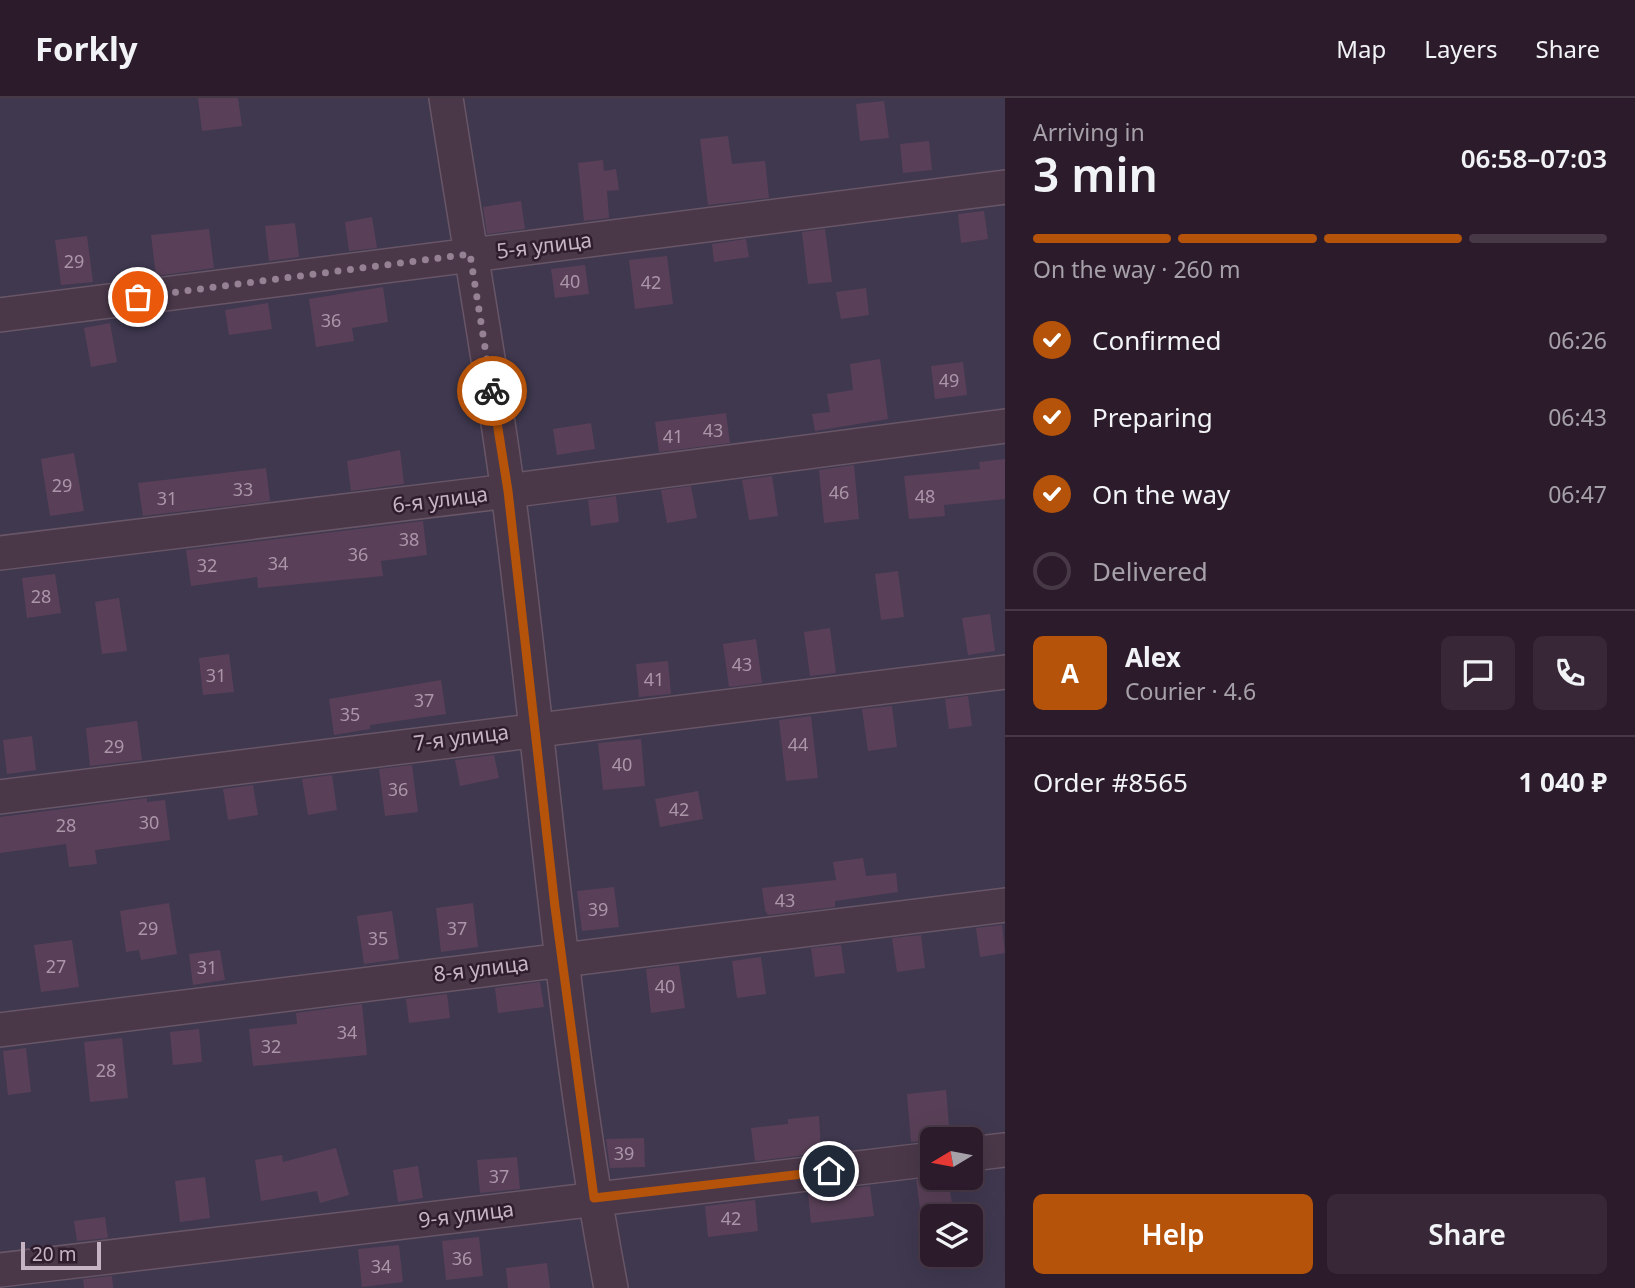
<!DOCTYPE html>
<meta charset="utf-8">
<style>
body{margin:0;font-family:"Noto Sans",sans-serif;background:#382837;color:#f1f3f6;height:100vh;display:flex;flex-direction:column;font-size:26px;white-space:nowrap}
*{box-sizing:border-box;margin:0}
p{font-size:23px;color:#a6a1a9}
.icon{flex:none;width:38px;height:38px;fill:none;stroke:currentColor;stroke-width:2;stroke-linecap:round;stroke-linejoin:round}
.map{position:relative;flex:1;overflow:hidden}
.side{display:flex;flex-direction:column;background:#2c1b2b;width:630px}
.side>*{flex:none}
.needle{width:46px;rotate:260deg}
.fabs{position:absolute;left:920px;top:1029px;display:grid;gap:14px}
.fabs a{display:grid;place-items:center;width:63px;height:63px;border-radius:10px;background:#2c1b2b;box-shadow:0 7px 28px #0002,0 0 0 2px #483947;font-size:35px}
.scale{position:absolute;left:21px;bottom:18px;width:80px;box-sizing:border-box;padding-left:7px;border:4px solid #c6b3c4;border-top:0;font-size:19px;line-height:24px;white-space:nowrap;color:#c6b3c4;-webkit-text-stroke:5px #2f1d2e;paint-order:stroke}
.pin{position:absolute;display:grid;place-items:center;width:60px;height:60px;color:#fff;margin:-30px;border:4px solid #fff;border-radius:50%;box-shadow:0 2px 7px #0007}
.courier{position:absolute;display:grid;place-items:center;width:70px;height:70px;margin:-35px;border:5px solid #b45309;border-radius:50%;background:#fff;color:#222;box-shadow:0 2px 9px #0007}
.head em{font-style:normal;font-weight:600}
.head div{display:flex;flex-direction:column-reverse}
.head{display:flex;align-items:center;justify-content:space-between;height:119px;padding:0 28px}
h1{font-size:46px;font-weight:600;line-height:52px}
.bar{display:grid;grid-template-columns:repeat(4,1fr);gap:10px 7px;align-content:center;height:84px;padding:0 28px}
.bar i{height:9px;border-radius:5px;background:#483947}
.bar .on{background:#b45309}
.bar p{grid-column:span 4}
.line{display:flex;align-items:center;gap:18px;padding:0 28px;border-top:2px solid #483947}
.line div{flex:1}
.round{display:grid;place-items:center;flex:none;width:74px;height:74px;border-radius:10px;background:#382837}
ol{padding:0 28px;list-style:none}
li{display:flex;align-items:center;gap:21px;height:77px}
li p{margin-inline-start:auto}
li .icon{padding:7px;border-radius:50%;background:#b45309;color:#fff;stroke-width:4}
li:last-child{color:#a6a1a9}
li i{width:38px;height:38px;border:4px solid #483947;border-radius:50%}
.action{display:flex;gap:14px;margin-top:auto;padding:14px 28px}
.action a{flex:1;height:80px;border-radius:10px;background:#b45309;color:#fff;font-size:28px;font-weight:600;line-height:80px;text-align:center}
.action a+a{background:#382837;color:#f1f3f6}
header{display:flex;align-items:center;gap:42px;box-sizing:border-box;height:98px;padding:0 35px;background:#2c1b2b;border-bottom:2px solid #483947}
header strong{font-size:33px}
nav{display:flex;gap:38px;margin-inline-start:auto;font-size:24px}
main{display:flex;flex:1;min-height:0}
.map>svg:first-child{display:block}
.green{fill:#3f384f;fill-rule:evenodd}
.building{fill:#594058}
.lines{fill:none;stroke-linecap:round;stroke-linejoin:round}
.minor-casing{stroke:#685667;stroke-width:36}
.minor{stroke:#4a3849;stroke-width:33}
.done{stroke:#958193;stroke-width:7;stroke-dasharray:0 12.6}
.route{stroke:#b45309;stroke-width:9}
.labels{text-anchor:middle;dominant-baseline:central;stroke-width:5;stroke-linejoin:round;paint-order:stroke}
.number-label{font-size:18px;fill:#ab96a9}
.street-label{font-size:21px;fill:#c6b3c4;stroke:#2f1d2e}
</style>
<header>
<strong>Forkly</strong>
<nav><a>Map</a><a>Layers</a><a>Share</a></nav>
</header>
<main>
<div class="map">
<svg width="1005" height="1190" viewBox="0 0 1005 1190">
<rect width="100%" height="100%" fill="#3a2439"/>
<!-- green -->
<path class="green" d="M0,0H1005V1190H0ZM933,1041H971V1080H933ZM933,1118H971V1157H933Z"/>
<!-- building -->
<path class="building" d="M198,0H238L242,28L202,33Z
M884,3L889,40L860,43L856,6Z
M728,38L732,66L765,63L769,100L708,107L700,41Z
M929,43L932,72L903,75L900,46Z
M603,62L604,73L616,71L619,92L607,93L609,120L584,123L578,65Z
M521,103L525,131L487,136L483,109Z
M984,113L988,141L961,145L958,116Z
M372,119L377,150L349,153L345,124Z
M295,125L299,159L269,163L265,128Z
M209,131L214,170L156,178L151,137Z
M825,131L832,184L808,186L802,134Z
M87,138L93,184L61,187L55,142Z
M746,141L749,159L714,164L712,146Z
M667,158L673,206L635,211L629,162Z
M585,167L589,196L555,200L551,171Z
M383,189L388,224L352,230L354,243L316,249L309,201Z
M866,190L869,217L841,221L836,194Z
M268,205L272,231L229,237L225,212Z
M110,225L117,264L91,269L84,230Z
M880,261L888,321L815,333L812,316L830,314L827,296L853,292L850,266Z
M963,264L967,297L935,301L931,268Z
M726,315L730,345L659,354L655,324Z
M591,325L595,351L557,357L553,331Z
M400,352L404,386L351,393L347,363Z
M74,355L84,413L50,418L41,361Z
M1005,361V401L944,407L945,418L909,421L904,378L980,371L979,364Z
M854,367L859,421L824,425L819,372Z
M266,370L270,403L143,418L138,385Z
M772,378L778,418L749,422L742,382Z
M691,388L697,420L667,425L661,392Z
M616,398L619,424L591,428L588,402Z
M423,423L427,457L381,463L383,478L258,490L257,479L191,488L186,452Z
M898,473L904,519L881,522L875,476Z
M55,476L61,515L27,520L22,480Z
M119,500L127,553L102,556L95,504Z
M990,516L995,553L968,557L962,520Z
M830,530L836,575L810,578L804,534Z
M756,541L762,585L729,589L723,546Z
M229,556L234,594L203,597L199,560Z
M668,563L671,596L639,599L636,566Z
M441,582L446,616L370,627V631L334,637L329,601Z
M968,598L972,628L949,631L945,601Z
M892,608L897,649L868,653L862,611Z
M811,618L818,680L786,683L779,622Z
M137,623L142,662L90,668L86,630Z
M32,638L36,672L7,676L3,642Z
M641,641L645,688L603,692L598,645Z
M494,657L499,680L460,688L455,662Z
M412,667L418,714L385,718L379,671Z
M332,677L337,712L308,717L302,681Z
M253,687L258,717L228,722L223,691Z
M698,693L703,721L660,729L655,701Z
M147,700V704L165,702L170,742L95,752L97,766L69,769L66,746L0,755V719Z
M863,760L866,778L896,775L898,794L835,803V809L768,817L765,812L762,790L836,782L833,764Z
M614,789L619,829L582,833L577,793Z
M169,805L177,856L141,862L139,852L126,854L120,813Z
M473,805L478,849L441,854L436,810Z
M392,813L399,861L364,866L357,818Z
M1002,827L1005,855L980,859L976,830Z
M921,837L925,870L897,874L892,840Z
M72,842L79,889L41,894L34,847Z
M841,847L845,875L815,879L811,850Z
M220,852L225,882L193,887L189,856Z
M761,859L766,896L737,900L732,863Z
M679,867L685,910L651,915L646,871Z
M540,884L544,909L498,915L495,890Z
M447,896L450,920L409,925L406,901Z
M362,906L367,957L253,968L249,931L297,926L296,915Z
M199,931L202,964L173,967L170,934Z
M122,940L128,1000L90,1004L84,944Z
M26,950L31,994L8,997L3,953Z
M946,992L950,1040L911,1044L907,996Z
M819,1018L821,1055L755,1063L751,1030L788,1026V1021Z
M644,1040L645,1069L610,1070L606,1041Z
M336,1050L349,1097L320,1105L317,1093L261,1103L255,1062L282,1057L283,1064Z
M517,1059L520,1091L480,1095L477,1062Z
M418,1068L423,1100L398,1104L393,1072Z
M205,1079L210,1120L180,1124L175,1083Z
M948,1080L954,1118H921L916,1082Z
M870,1088L874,1118L811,1125L808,1095Z
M755,1102L758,1133L708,1139L705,1108Z
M105,1119L108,1140L77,1143L74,1123Z
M479,1139L483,1178L446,1182L442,1143Z
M399,1147L403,1184L362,1189L358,1151Z
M547,1165L550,1190H508L506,1170Z
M112,1178L113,1190H84L83,1181Z"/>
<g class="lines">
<!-- minor casing -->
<g class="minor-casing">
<path id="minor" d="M446,0C466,131 490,262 508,394C543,659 561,927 611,1190
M0,217L1005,89
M0,455L508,393L1005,328
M0,699L1005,574
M0,932L1005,807
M971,1056L1005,1052
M0,1172L933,1061"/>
</g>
<!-- minor -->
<use href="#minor" class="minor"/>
</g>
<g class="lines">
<!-- done -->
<path class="done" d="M138,199L470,156L492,293"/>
<!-- route -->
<path class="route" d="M492,293L508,393L555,809L594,1100L829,1073"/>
</g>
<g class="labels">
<!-- number labels -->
<g class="number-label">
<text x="74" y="163">29</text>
<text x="570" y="183">40</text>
<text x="651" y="184">42</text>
<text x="331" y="222">36</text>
<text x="949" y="282">49</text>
<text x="713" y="332">43</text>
<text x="673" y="338">41</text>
<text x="62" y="387">29</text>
<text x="243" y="391">33</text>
<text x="839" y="394">46</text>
<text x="925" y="398">48</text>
<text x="167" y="400">31</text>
<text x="409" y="441">38</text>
<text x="358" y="456">36</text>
<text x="278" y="465">34</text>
<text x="207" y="467">32</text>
<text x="41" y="498">28</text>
<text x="742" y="566">43</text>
<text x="216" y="577">31</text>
<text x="654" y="581">41</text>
<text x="424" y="602">37</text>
<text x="350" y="616">35</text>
<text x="798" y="646">44</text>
<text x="114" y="648">29</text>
<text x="622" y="666">40</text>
<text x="398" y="691">36</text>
<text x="679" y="711">42</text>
<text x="149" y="724">30</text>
<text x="66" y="727">28</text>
<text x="785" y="802">43</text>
<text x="598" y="811">39</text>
<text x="148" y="830">29</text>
<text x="457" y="830">37</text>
<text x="378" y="840">35</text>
<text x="56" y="868">27</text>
<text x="207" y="869">31</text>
<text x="665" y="888">40</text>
<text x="347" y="934">34</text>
<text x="271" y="948">32</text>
<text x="106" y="972">28</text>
<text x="624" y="1055">39</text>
<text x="499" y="1078">37</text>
<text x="731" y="1120">42</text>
<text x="462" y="1160">36</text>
<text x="381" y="1168">34</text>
</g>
<!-- street labels -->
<g class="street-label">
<text transform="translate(544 147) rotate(-7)">5-я улица</text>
<text transform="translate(440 401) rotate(-7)">6-я улица</text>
<text transform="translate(461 639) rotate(-7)">7-я улица</text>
<text transform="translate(481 870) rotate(-7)">8-я улица</text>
<text transform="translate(466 1116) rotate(-7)">9-я улица</text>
</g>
</g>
</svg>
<div class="fabs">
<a><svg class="needle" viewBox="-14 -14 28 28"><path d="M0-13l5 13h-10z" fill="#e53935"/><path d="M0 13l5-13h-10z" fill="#a6a1a9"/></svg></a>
<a><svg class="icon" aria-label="layers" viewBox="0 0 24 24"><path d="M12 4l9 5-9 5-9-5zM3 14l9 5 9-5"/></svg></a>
</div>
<div class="scale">20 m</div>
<div class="pin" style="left:138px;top:199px;background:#ea580c"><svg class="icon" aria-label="bag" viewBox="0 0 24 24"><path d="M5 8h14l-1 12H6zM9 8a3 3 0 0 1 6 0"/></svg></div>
<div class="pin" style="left:829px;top:1073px;background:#1f2937"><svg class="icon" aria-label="home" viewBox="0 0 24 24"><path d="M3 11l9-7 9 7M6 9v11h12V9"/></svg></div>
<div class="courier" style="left:492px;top:293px"><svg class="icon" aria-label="bike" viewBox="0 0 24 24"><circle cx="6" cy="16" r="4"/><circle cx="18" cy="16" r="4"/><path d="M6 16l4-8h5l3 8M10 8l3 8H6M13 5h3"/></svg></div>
</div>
<section class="side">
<div class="head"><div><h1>3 min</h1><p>Arriving in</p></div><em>06:58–07:03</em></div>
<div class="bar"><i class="on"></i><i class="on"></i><i class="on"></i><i></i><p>On the way · 260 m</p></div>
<ol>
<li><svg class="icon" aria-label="check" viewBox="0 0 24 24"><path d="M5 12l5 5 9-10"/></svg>Confirmed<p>06:26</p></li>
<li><svg class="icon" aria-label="check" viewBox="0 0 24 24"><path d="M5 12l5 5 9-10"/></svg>Preparing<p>06:43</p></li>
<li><svg class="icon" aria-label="check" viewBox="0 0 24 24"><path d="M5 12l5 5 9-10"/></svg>On the way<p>06:47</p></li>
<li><i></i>Delivered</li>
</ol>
<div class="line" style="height:126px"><b class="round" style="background:#b45309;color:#fff">A</b><div><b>Alex</b><p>Courier · 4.6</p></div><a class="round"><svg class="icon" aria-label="chat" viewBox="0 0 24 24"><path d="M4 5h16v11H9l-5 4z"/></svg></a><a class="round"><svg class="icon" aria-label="phone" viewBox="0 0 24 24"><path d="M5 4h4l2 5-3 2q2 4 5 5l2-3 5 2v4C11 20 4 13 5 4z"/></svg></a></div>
<div class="line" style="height:91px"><div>Order #8565</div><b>1 040 ₽</b></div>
<div class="action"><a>Help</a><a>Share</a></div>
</section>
</main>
